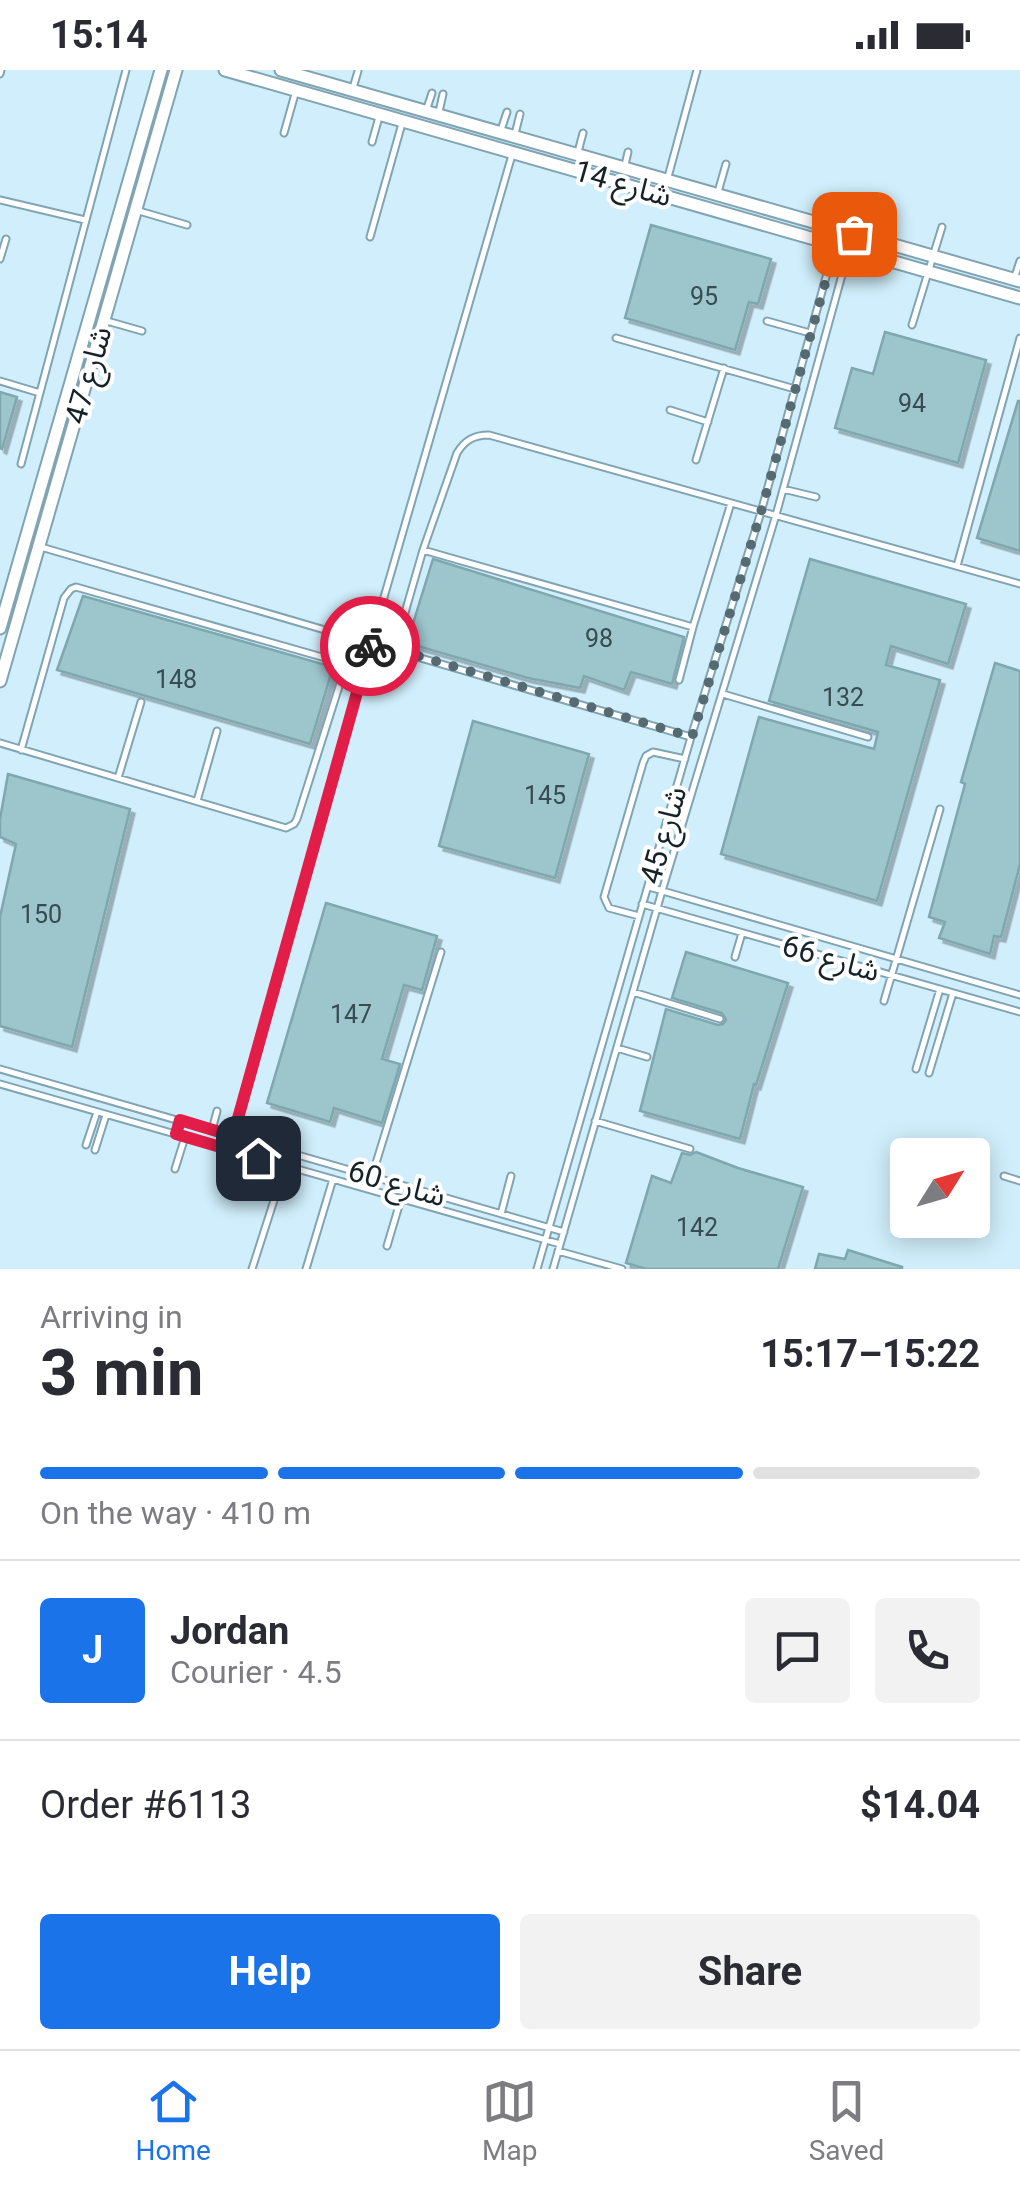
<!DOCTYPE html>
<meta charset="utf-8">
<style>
body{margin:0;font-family:Roboto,"Noto Sans Arabic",sans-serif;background:#f2f2f3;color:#2b2b33;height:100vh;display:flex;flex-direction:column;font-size:38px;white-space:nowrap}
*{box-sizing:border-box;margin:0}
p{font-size:32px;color:#7c7c81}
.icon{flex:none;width:55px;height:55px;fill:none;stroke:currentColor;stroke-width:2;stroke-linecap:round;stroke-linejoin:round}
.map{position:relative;height:1199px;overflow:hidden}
.details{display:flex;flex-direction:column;background:#fff;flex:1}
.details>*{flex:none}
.needle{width:65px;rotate:53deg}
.fabs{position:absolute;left:890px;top:1068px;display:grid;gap:20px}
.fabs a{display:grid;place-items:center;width:100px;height:100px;border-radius:10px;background:#fff;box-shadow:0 5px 25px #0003;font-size:50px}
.pin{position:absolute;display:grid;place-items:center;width:85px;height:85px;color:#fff;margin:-42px;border-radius:20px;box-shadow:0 5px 15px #0006}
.courier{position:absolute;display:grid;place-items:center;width:100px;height:100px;margin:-50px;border:8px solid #e11d48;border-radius:50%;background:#fff;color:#222;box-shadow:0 2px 12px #0007}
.head em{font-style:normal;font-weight:700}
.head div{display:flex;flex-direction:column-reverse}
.head{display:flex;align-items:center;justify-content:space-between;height:170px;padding:0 40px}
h1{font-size:65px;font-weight:700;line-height:75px}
.bar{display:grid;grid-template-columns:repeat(4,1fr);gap:15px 10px;align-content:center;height:120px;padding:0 40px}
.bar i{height:12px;border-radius:8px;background:#e1e1e2}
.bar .on{background:#1a73e8}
.bar p{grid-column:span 4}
.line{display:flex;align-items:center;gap:25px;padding:0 40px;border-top:2px solid #e1e1e2}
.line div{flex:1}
.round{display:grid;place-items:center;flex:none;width:105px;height:105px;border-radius:10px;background:#f2f2f3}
.cta{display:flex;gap:20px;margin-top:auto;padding:20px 40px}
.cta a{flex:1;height:115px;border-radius:10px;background:#1a73e8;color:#fff;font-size:40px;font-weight:700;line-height:115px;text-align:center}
.cta a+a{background:#f2f2f3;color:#2b2b33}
.status{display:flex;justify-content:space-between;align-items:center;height:70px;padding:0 50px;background:#fff;direction:ltr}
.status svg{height:28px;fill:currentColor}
.tab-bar{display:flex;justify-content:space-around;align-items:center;height:140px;border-top:2px solid #e1e1e2;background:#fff;font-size:28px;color:#7c7c81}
.tab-bar a{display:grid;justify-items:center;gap:5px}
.tab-bar .on{color:#1a73e8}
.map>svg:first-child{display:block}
.building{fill:#9cc5cc;stroke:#7ea7ae;stroke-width:2.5;filter:url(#shadow)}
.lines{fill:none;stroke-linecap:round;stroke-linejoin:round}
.service-casing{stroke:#80a4b3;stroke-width:9}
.minor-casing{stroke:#80a4b3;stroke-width:15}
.service{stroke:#fff;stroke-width:5}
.minor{stroke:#fff;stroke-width:11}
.done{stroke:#566a72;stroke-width:10;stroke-dasharray:0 18}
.route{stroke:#e11d48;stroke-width:12}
.labels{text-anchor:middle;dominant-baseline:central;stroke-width:8;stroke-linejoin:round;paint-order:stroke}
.number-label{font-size:25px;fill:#374c52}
.street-label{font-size:30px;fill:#152329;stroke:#fff}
</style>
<div class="status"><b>15:14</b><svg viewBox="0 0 49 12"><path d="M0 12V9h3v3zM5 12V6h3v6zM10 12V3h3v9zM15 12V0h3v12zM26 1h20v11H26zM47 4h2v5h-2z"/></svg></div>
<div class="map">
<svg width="1020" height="1199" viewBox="0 0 1020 1199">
<defs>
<filter id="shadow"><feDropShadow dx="4.5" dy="4.5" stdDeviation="0" flood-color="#0004"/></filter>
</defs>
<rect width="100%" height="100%" fill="#d0eefb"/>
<!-- building -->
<path class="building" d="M651,155L771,189L758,234L749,232L735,280L625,248Z
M885,262L986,290L958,393L835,358L852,298L873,304Z
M0,322L17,327L2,379L0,378Z
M1018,331H1020V481L977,468Z
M433,489L684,567L672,614L631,602L624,620L584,606L580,618L528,608L407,573Z
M810,489L966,534L948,594L891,576L886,595L940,610L877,831L721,784L759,647L874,679L878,662L769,631Z
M83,526L333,597L310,674L57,600Z
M995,593L1020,601V794L1001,867L994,866L990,884L939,868L945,852L929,847L965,714L961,712Z
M473,651L589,684L555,808L439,776Z
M8,704L130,739L72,977L0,956V847L16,774L0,767V749Z
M326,833L437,866L422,920L404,915L382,989L400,994L382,1053L334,1038L330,1052L267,1033Z
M686,882L788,913L756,1015L754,1014L740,1069L640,1041L666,939L718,955L723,954L726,950L722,943L672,928Z
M696,1082L738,1098L803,1117L778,1199H646L626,1193L652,1106L671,1113L682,1083L690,1085Z
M848,1180L902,1197V1199H815L819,1184L845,1189Z"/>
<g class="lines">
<!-- service casing -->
<g class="service-casing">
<path id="service" d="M0,4L1,0
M353,18L358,1
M427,38L432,23
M439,42L443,24
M501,60L507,42
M284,63L295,24
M515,64L520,44
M372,72L379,47
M578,82L583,63
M625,95L628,82
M668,107L697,0
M718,122L726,94
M0,130L85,150
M139,141L187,155
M370,167L403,50
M0,189L6,169
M1015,206L1020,191
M107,251L142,261
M767,251L810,263
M912,255L942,157
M616,268L795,319
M0,311L40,323
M670,340L708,352
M696,390L724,298
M21,394L126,0
M783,419L816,427
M41,477L691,667
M423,480L693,557
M957,496L1020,268
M402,553L423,480L457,383C465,370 474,365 489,365L1020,514
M679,610L693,557L731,433
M723,624L868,667
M0,673L286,758L294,754L297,749L343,604L340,594L336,591L76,517L71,519L64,528L21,680
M118,708L141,632
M197,731L217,661
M649,817L1020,925
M642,834L1020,942
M639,846L609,838L604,827L643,693L646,686L653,682L685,689
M735,887L742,863
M633,922L720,949
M884,931L940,739
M617,978L647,987
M0,999L564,1162
M916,999L940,919
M929,1003L953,923
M0,1014L560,1174
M595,1051L690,1079
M212,1060L217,1041
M233,1066L371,572L512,85
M86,1075L97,1042
M95,1080L106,1045
M175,1099L185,1067
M372,1106L441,882
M1004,1106L1020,1111
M223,1111L231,1080
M501,1144L511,1106
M387,1176L401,1129
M558,1181L622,1199
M252,1199L285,1096
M306,1199L333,1109
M537,1199L691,667L761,442L847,131
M553,1199L662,821L776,445L853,165"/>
</g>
<!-- minor casing -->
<g class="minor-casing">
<path id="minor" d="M225,0L1020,228
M281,0L1020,211
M0,558L161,0
M0,611L176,0"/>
</g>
<!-- service -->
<use href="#service" class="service"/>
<!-- minor -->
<use href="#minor" class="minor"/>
</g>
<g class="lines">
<!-- done -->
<path class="done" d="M370,576L371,572L692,667L761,442L840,160L854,164"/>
<!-- route -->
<path class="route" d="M258,1088L176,1064L180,1050L233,1066L370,576"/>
</g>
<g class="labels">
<!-- number labels -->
<g class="number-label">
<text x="704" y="226">95</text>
<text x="912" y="333">94</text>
<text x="599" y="568">98</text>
<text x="176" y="609">148</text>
<text x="843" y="627">132</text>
<text x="545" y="725">145</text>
<text x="41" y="844">150</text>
<text x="351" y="944">147</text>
<text x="697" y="1157">142</text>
</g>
<!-- street labels -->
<g class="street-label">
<text transform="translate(623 113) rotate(16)">شارع 14</text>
<text transform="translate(88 305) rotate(-74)">شارع 47</text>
<text transform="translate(663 765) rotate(-74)">شارع 45</text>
<text transform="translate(831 888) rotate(16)">شارع 66</text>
<text transform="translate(397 1113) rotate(16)">شارع 60</text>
</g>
</g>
</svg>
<div class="fabs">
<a><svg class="needle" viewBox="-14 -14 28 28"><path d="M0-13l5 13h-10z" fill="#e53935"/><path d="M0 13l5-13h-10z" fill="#7c7c81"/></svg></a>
</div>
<div class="pin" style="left:854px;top:164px;background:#ea580c"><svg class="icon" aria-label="bag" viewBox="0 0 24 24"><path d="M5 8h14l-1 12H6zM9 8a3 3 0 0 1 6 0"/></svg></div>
<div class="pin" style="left:258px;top:1088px;background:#1f2937"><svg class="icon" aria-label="home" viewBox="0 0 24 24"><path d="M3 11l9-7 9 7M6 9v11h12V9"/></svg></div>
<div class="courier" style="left:370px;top:576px"><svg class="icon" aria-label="bike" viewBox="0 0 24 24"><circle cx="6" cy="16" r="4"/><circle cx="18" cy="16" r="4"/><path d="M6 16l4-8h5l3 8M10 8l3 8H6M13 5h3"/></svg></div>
</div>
<section class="details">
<div class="head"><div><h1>3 min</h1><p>Arriving in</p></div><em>15:17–15:22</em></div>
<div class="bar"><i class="on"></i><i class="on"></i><i class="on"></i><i></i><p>On the way · 410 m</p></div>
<div class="line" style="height:180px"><b class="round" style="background:#1a73e8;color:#fff">J</b><div><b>Jordan</b><p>Courier · 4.5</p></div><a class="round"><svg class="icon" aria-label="chat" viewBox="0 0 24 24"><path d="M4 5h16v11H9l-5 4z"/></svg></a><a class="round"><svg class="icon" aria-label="phone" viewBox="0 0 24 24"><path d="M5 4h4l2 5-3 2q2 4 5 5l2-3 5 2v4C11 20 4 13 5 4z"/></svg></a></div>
<div class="line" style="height:130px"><div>Order #6113</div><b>$14.04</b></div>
<div class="cta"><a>Help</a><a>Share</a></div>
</section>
<nav class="tab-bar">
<a class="on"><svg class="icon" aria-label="home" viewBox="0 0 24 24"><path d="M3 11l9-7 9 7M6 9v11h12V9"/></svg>Home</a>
<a><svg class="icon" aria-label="map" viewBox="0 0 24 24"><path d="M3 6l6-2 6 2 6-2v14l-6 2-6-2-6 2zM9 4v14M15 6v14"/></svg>Map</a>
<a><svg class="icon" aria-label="saved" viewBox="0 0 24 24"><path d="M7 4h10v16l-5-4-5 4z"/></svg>Saved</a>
</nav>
